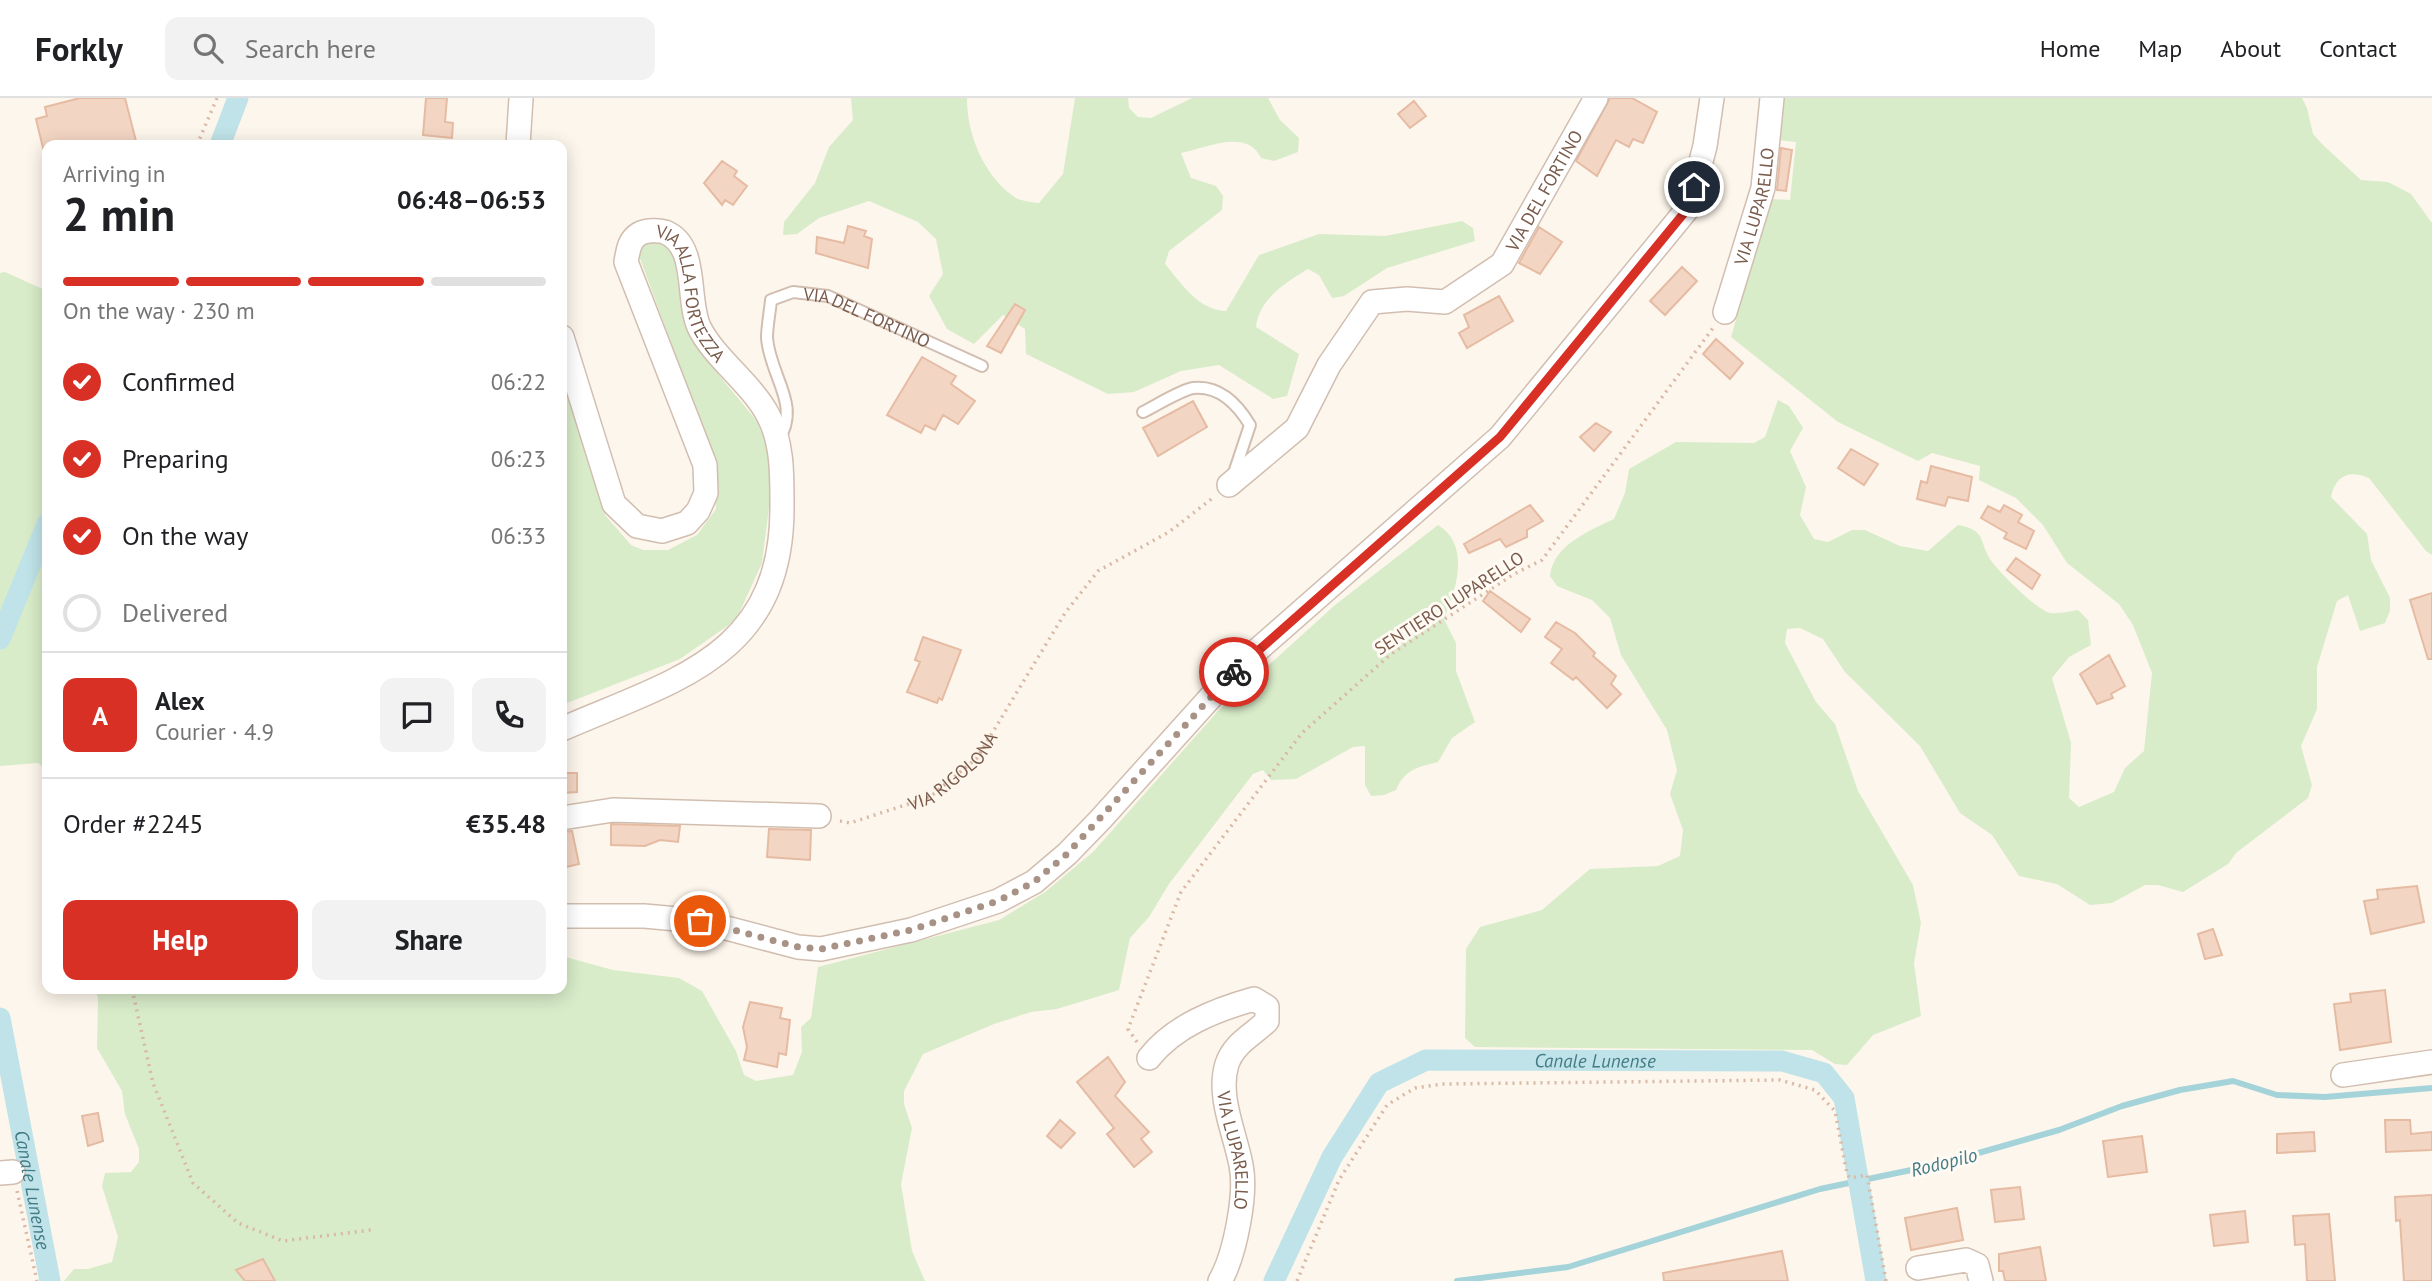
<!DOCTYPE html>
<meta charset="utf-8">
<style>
body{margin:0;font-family:"PT Sans",sans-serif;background:#f2f2f2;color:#202124;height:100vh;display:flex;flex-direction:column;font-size:26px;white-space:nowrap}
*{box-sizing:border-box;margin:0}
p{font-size:23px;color:#757577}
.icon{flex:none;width:38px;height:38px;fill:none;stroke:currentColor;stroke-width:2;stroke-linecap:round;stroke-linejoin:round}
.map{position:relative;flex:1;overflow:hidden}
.sheet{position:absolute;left:42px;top:42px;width:525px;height:854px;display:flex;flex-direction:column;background:#fff;border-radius:14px;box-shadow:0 4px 18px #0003}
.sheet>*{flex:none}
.pin{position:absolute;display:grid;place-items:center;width:60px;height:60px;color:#fff;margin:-30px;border:4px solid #fff;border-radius:50%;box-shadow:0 2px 7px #0007}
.courier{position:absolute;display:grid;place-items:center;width:70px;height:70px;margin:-35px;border:5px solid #d93025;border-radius:50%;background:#fff;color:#222;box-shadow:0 2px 9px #0007}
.head em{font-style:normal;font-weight:600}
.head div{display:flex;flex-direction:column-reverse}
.head{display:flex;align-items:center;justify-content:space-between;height:119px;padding:0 21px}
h1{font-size:46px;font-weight:600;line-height:52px}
.bar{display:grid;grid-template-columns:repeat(4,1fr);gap:10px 7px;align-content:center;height:84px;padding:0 21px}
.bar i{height:9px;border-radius:5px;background:#e0e0e0}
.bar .selected{background:#d93025}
.bar p{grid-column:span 4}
.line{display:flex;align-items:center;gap:18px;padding:0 21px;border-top:2px solid #e0e0e0}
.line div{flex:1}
.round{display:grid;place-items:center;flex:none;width:74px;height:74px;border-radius:14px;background:#f2f2f2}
ol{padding:0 21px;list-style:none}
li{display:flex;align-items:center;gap:21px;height:77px}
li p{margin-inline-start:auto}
li .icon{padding:7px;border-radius:50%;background:#d93025;color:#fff;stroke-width:4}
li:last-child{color:#757577}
li i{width:38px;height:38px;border:4px solid #e0e0e0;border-radius:50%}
.cta{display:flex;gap:14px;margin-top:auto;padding:14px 21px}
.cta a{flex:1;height:80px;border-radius:14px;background:#d93025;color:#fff;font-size:28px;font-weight:600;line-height:80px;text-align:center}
.cta a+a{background:#f2f2f2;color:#202124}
header{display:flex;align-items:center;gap:42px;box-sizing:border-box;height:98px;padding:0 35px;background:#fff;border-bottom:2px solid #e0e0e0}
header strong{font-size:33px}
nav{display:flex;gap:38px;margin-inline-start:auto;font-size:24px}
.search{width:490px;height:63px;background:#f2f2f2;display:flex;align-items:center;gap:18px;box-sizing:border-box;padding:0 24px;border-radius:14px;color:#757577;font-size:26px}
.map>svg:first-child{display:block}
.green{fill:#d8ecc9}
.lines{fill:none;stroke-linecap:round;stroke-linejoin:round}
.stream{stroke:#a5d3da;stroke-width:6}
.canal{stroke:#bfe3e8;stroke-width:21}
.building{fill:#f3d5c3;stroke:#e6bba3;stroke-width:2}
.service-casing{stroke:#d1beb0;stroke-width:14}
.minor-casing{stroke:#d1beb0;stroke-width:26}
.path{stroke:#d9b8a5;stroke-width:3.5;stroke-dasharray:2 5;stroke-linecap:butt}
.service{stroke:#fff;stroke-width:10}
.minor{stroke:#fff;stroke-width:23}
.done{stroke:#a89285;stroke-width:7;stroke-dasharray:0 12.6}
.route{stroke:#d93025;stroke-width:9}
.labels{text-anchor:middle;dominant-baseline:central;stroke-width:6;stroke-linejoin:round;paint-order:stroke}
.street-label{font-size:18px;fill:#7a5c4d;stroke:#fffaf3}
.water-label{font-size:19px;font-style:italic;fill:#437c86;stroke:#fffaf3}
</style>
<header>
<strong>Forkly</strong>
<div class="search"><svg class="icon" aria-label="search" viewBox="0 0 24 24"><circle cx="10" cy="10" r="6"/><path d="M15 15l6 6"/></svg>Search here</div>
<nav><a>Home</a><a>Map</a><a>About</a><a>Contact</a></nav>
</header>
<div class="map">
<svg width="2432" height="1183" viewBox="0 0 2432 1183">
<rect width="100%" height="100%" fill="#fdf6ec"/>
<!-- green -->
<path class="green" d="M851,0H967C967,36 983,76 1013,98C1019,103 1031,104 1039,105L1063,76L1075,0H1128L1129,10L1138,19L1151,20L1192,0H1268L1280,22L1299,40L1298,54L1274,63L1261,60C1247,30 1207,50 1181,55L1191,80L1216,88L1223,98L1222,112L1169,153L1165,166C1182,186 1198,212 1226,213L1259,157L1319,136L1385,138L1462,123L1473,130L1475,143L1387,170L1344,198L1332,200L1319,177L1308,171C1286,184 1259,201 1256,229L1299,256L1287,298L1273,301L1219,267L1181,273L1134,294L1108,296L1026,256L1025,231L1003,217L974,246L947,231L929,198L943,176L936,141L918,124L869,103L819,120L797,136L783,137L784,124L815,85L829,49L853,22Z
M1782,0H2302L2307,10L2313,36L2323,47L2361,82L2388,84L2411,96L2432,125V457L2426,453L2369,380C2349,371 2335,378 2331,399L2367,436L2371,462L2390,500V513L2385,525L2360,533L2348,497L2337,503L2317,569V611L2301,648L2312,687L2308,700L2236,755L2228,766L2183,794L2158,787H2145L2112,805L2090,807L2057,786L2019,778L1992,737L1960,715L1920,648L1845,574L1823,541L1800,530L1787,531L1785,545L1816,604L1835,626L1858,693L1913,787L1921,825L1914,865L1921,918L1873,937L1847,967L1835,966L1812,952L1475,949L1465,940L1466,851L1480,829L1542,812L1590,771L1658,768L1680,758L1683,732L1670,696L1677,672L1667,632L1621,557L1610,520L1592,502L1557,488L1550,478C1553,447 1589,433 1614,421L1625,395L1629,371L1676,344L1754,345L1765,339L1778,302L1789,308L1803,330L1790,353L1806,389L1800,417L1814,441L1828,444L1852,432H1865L1900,448L1928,453L1958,427C1988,432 1978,445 1992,464C2001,476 2037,512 2050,515C2059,516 2070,513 2078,512L2088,522L2091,547L2069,559L2052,580L2071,645L2069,700L2079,709L2114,694L2125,670L2144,653L2152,575L2133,527L2119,506L2067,465L2043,427L2016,400L1979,382L1980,368L1932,355L1918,363L1838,324L1731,239L1771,101L1790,102L1796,44L1777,42Z
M658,142L673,152L680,199L700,249L717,275L757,323L769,355L770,401L762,465L736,522L680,561L562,607V276L605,417L631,447L643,452H668L697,437L716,411L713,359L638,155L648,143Z
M5,174L47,193V680V673L38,665L0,668V175Z
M1438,427C1471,447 1456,492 1444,521L1456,545V573L1475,624L1452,640L1438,664C1418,669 1405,671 1396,692L1384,697L1371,698L1365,687V648L1353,649L1296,681L1271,682L1263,672L1253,676L1169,786L1149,819L1130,840L1119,892L1057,911L1031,914L994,926L923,956L904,993V1006L912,1030L901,1086L912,1153L925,1183H64L74,1171H88L112,1164L118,1139L102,1088L105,1075L131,1074L139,1064V1051L125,1016L122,993L97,950L98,900L95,891H562V858L613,872L679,880L702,893L736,953L744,977L756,983L793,977L802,954L801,929L811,920L818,869L999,822L1045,794L1093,754L1218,613L1335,507Z"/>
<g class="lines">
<!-- stream -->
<path class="stream" d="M1457,1183L1568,1169L1820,1091L1940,1066L2059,1032L2122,1008L2180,992L2233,983L2277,997L2325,999L2432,990"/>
<!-- canal -->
<g class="canal">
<path d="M220,47L238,0"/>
<path d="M0,541L47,426"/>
<path id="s1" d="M0,920L50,1183"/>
<path id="s2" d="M1274,1183L1332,1059L1379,985L1426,962L1782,963L1824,975L1844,1000L1876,1183"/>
</g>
</g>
<!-- building -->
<path class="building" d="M80,0H125L137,47H47L43,50L36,21L47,18L45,9Z
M426,0H447L445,24L453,25L452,40L423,37Z
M1610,0H1632L1657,14L1643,45L1633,41L1629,49L1616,42L1597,78L1576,63Z
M1414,3L1426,18L1410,30L1398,16Z
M1781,50L1792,52L1786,93L1777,92Z
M722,63L737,73L734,78L747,88L733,107L725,102L722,107L704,85Z
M848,128L866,133L864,138L872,141L868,170L816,155L817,139L844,145Z
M1539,129L1562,144L1540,176L1519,165Z
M1682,169L1697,183L1665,217L1650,203Z
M1499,198L1513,223L1467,250L1459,235L1469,229L1464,217Z
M1015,206L1025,212L1001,255L987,248Z
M1716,241L1743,265L1730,281L1703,256Z
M922,259L956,278L951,286L975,303L958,326L943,317L935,332L925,327L921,335L887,317Z
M1193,303L1207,329L1158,358L1143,330Z
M1596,325L1611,334L1594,353L1580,339Z
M1851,351L1878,366L1864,387L1838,370Z
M1931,368L1972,379L1968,403L1948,399L1945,408L1917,401L1921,383L1927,385Z
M1530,407L1543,423L1527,432V439L1506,449L1500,441L1469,455L1464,446Z
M2004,407L2022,417L2018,424L2034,433L2026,451L2004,440L2007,435L1981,420L1988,408L2000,414Z
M2016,460L2040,477L2032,491L2007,472Z
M1490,493L1530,521L1521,534L1483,503Z
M2432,495V561H2428L2410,502Z
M1556,524L1575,535L1595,555L1593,558L1616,578L1611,586L1621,596L1607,610L1576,579L1573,582L1551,565L1562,551L1545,539Z
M923,539L961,552L942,602L939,600L937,605L907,594L920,564L915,562Z
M2109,557L2125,588L2111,596L2113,600L2097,606L2080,576Z
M562,675H577V694L562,695Z
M611,726L680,728L678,744L660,742L645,748L611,747Z
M769,731L811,732L810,762L767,759Z
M572,733L579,766L562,770V734Z
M2417,788L2424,824L2371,836L2364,803L2378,801L2377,792Z
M2213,831L2222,857L2205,861L2198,836Z
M2385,892L2391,944L2340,952L2334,906L2351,904L2350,896Z
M750,904L782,910L780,920L790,922L786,957L779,955L777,969L744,962L747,949L743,929Z
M1108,959L1125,984L1115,998L1149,1034L1141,1041L1152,1054L1134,1069L1107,1036L1114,1030L1077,984Z
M98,1015L103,1043L88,1048L82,1018Z
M1060,1022L1075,1035L1061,1050L1047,1038Z
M2385,1022H2410L2411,1036L2432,1034V1052L2386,1054Z
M2314,1034L2315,1053L2277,1055V1036Z
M2142,1038L2147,1074L2108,1079L2103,1043Z
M2020,1089L2024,1121L1995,1124L1991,1092Z
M2432,1097V1183H2404L2400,1122L2396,1123L2395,1099Z
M1957,1110L1963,1142L1911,1152L1905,1120Z
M2245,1113L2248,1144L2214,1148L2210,1117Z
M2329,1116L2335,1183H2307L2305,1146L2295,1147L2293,1118Z
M2040,1149L2046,1183H2005L2003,1173H1999V1156Z
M1782,1153L1788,1183H1664L1663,1175Z
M263,1161L275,1183H245L236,1172Z"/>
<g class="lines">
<!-- service casing -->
<g class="service-casing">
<g id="service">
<path d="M1143,314C1155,308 1181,292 1193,290C1220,287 1238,307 1250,327L1233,378"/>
<path id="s4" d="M778,343C802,307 770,279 767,240C767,228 770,214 771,202L793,194L828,198L982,268"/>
</g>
</g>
<!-- minor casing -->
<g class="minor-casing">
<g id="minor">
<path d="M518,47L521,0"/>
<path id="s5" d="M1725,214L1763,90L1772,0"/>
<path id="s6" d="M562,239L614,406L637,428L662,433L687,425L698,413L706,395L705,367L626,164C628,153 629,142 639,136C646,132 658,132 665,134C699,148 686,200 699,229C714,260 751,285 768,317C783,345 782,379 782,410C782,559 674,582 562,631"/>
<path id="s7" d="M1229,387L1297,330L1329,267L1372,204L1407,201L1445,204L1502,166L1596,0"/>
<path d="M562,720L613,712L819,718"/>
<path d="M562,818H644L700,823L798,849L821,851L911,832L998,803L1034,784L1067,756L1100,722L1237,570L1500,339L1689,109L1705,48L1712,0"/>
<path id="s8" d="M1149,960C1174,928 1215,912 1254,901L1267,909V923C1253,937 1234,945 1227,966C1217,998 1235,1035 1241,1067C1247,1096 1235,1157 1220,1183"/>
<path d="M2343,977L2432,964"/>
<path d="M0,1075L13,1074"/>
<path d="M1918,1170L1966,1162L1977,1167L1981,1183"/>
</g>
</g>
<!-- path -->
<g class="path">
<path d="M197,47L217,0"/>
<path id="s3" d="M840,723L850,725L930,699L977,660L1065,515L1098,473L1169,434L1214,399"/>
<path d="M132,891L153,985L193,1085L238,1125L283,1143L371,1132"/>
<path d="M1137,944L1128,931L1181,794L1302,635L1391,556L1514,476L1542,462L1713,230"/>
<path d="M17,1093L37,1183"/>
<path d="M1297,1183L1339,1082L1387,1007L1415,990L1442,986L1780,982L1815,992L1835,1013L1847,1076L1850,1080L1867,1077L1886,1183"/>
</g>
<!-- service -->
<use href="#service" class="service"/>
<!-- minor -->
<use href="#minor" class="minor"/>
</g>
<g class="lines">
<!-- done -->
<path class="done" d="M700,823L798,849L821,851L911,832L998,803L1034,784L1067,756L1234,574"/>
<!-- route -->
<path class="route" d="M1234,574L1500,339L1689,109L1694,89"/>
</g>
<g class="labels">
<!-- street labels -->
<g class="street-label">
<text stroke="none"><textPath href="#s7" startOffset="462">VIA DEL FORTINO</textPath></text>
<text stroke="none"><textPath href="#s5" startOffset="110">VIA LUPARELLO</textPath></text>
<text stroke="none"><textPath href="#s6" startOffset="667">VIA ALLA FORTEZZA</textPath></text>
<text stroke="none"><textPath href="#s4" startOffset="248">VIA DEL FORTINO</textPath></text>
<text transform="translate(1449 505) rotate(-33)">SENTIERO LUPARELLO</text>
<text stroke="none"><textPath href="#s3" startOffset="128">VIA RIGOLONA</textPath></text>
<text stroke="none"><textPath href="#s8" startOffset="299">VIA LUPARELLO</textPath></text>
</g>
<!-- water labels -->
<g class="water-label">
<text stroke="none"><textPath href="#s2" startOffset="446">Canale Lunense</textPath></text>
<text transform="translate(1944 1064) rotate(-14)">Rodopilo</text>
<text stroke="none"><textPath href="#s1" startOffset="175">Canale Lunense</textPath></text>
</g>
</g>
</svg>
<div class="pin" style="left:700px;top:823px;background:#ea580c"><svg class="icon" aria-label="bag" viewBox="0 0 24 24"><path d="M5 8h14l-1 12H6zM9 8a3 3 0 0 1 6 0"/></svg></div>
<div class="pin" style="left:1694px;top:89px;background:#1f2937"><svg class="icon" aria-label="home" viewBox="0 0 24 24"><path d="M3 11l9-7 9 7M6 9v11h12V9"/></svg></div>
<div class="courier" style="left:1234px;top:574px"><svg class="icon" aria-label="bike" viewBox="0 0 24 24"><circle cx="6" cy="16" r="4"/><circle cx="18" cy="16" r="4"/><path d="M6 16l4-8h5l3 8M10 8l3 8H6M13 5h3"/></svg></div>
<section class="sheet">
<div class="head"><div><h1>2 min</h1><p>Arriving in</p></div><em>06:48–06:53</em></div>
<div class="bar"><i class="selected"></i><i class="selected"></i><i class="selected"></i><i></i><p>On the way · 230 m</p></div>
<ol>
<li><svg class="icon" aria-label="check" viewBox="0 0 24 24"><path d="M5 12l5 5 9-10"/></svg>Confirmed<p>06:22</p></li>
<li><svg class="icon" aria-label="check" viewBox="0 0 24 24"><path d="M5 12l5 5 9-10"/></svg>Preparing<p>06:23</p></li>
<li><svg class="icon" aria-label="check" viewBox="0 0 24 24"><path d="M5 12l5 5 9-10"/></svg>On the way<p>06:33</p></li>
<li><i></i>Delivered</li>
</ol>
<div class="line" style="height:126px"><b class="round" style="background:#d93025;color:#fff">A</b><div><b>Alex</b><p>Courier · 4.9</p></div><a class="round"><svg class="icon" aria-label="chat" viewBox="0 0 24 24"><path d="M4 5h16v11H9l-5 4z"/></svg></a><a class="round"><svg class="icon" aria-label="phone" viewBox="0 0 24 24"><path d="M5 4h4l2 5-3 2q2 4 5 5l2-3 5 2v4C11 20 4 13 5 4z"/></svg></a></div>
<div class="line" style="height:91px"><div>Order #2245</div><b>€35.48</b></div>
<div class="cta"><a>Help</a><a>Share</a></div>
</section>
</div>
